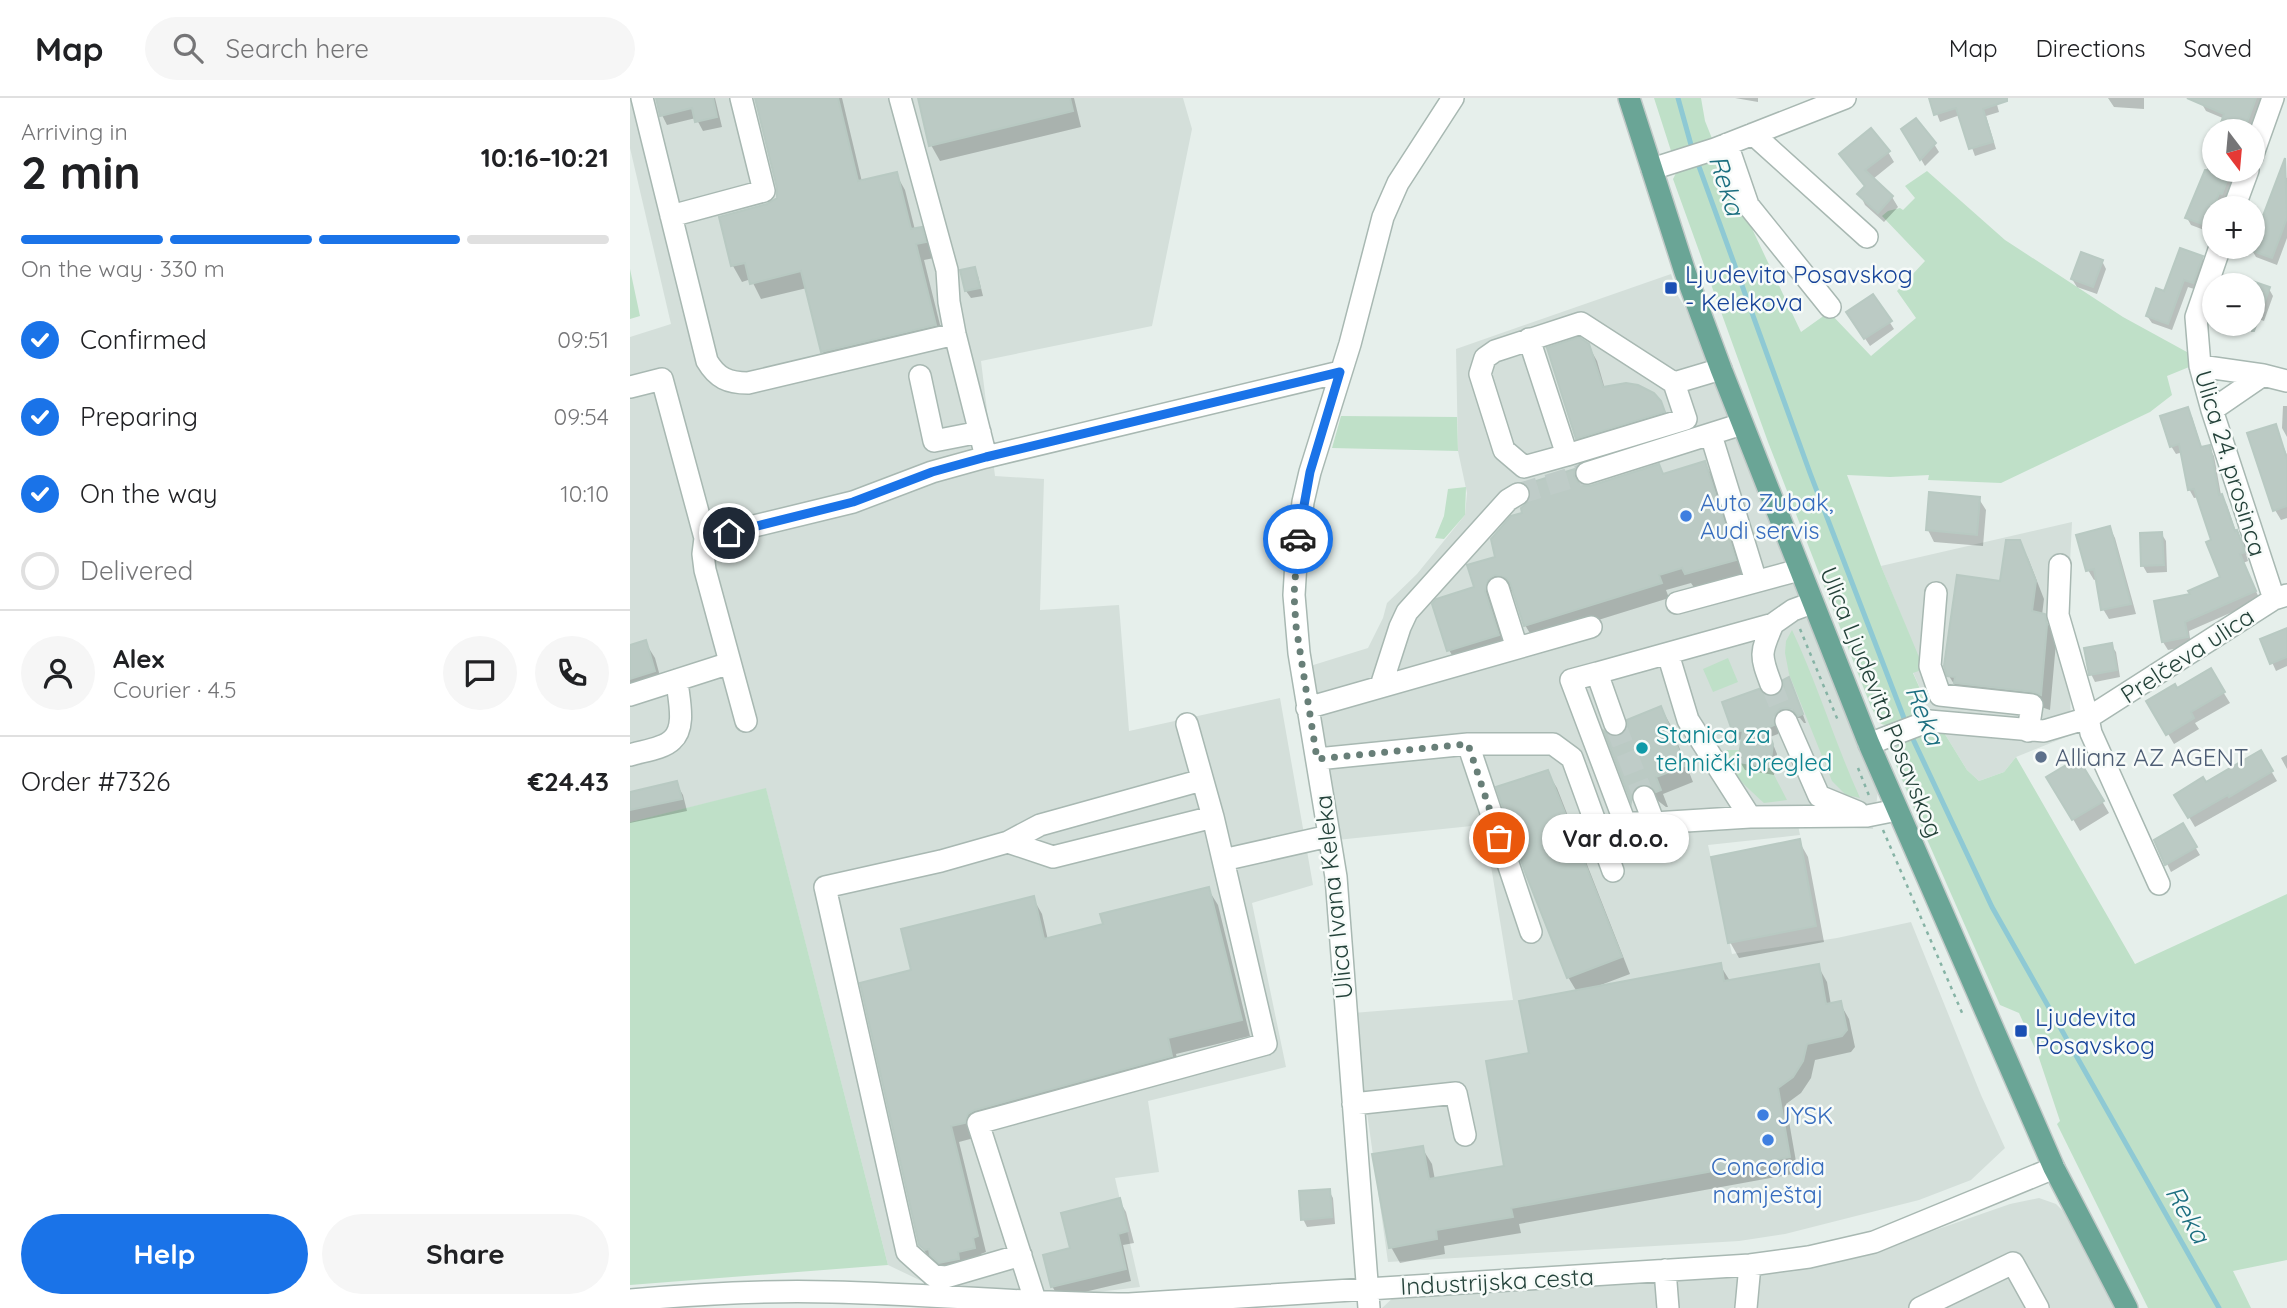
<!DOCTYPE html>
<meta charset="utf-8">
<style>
body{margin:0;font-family:Quicksand,sans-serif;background:#f6f6f6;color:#202124;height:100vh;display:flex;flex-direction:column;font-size:26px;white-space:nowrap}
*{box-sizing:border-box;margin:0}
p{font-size:23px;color:#757577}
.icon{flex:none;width:38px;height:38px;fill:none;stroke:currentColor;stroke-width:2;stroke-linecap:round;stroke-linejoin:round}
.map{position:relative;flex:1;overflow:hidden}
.sheet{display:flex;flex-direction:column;background:#fff;width:630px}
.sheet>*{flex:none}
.needle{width:46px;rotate:164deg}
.fabs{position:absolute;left:1572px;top:21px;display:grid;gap:14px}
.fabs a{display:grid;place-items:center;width:63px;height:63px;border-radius:50%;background:#fff;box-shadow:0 2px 5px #0004;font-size:35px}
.pin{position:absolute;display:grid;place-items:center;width:60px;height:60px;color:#fff;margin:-30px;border:4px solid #fff;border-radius:50%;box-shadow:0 2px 7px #0007}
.courier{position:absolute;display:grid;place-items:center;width:70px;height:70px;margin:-35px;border:5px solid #1a73e8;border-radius:50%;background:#fff;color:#222;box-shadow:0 2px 9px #0007}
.bubble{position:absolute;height:49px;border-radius:24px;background:#fff;box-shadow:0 2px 5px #0004;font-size:23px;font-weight:700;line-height:49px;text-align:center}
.overview em{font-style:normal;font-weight:700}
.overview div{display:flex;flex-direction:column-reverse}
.overview{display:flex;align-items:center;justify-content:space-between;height:119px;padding:0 21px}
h1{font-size:46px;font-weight:700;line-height:52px}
.bar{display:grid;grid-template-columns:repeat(4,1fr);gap:10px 7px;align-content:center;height:84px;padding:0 21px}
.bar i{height:9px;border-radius:5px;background:#e0e0e0}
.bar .selected{background:#1a73e8}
.bar p{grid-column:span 4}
.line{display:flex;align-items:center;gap:18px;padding:0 21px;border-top:2px solid #e0e0e0}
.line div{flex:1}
.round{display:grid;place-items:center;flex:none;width:74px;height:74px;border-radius:37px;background:#f6f6f6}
ol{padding:0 21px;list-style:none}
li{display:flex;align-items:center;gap:21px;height:77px}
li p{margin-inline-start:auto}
li .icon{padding:7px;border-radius:50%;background:#1a73e8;color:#fff;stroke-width:4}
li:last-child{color:#757577}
li i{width:38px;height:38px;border:4px solid #e0e0e0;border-radius:50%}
.cta{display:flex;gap:14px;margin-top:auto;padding:14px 21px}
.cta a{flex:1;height:80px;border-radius:42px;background:#1a73e8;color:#fff;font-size:28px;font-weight:700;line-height:80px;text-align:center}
.cta a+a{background:#f6f6f6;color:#202124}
header{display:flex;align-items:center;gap:42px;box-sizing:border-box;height:98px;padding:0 35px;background:#fff;border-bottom:2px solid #e0e0e0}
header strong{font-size:33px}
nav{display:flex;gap:38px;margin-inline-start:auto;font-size:24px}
.search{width:490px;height:63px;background:#f6f6f6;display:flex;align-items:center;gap:18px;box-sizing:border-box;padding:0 24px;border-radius:38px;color:#757577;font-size:26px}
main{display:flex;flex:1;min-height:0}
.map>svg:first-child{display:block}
.built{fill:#d4dfda}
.green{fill:#bfe0c8}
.shadow{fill:#0003}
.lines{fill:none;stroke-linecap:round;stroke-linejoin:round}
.stream{stroke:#8ec9d4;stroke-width:5}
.building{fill:#bbcac4;stroke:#b8c9c2;stroke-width:2}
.minor-tunnel{stroke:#bfccc8;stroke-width:21;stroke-dasharray:21 10;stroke-linecap:butt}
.minor-casing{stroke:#a8b8b2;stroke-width:24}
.major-casing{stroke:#c2cac8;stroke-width:24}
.path{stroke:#86b3a5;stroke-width:2.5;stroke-dasharray:3.5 5;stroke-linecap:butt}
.minor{stroke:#fff;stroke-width:21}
.major{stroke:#6aa596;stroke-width:21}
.done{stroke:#687f78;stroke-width:7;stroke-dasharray:0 12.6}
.route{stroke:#1a73e8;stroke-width:9}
.transit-dot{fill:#1a4fb4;stroke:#f7fbf9;stroke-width:2.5}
.shop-dot{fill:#3f7fe0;stroke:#f7fbf9;stroke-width:2.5}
.culture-dot{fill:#0f9aa8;stroke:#f7fbf9;stroke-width:2.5}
.service-dot{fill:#5c6f8a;stroke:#f7fbf9;stroke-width:2.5}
.labels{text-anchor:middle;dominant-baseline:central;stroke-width:5;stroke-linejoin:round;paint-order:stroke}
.transit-label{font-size:24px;fill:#164399;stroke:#f7fbf9;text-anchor:start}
.street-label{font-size:24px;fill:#24423a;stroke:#f7fbf9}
.shop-label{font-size:24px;fill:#366cbe;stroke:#f7fbf9;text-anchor:start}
.culture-label{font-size:24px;fill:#0d838f;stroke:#f7fbf9;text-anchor:start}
.service-label{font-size:24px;fill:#4e5e75;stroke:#f7fbf9;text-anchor:start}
.water-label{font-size:26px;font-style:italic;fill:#1c6f80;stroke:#f7fbf9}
</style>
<header>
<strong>Map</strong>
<div class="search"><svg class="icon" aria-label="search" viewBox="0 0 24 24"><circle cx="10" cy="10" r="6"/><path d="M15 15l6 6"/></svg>Search here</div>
<nav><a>Map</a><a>Directions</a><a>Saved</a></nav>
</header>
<main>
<section class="sheet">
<div class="overview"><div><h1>2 min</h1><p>Arriving in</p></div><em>10:16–10:21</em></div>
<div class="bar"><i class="selected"></i><i class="selected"></i><i class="selected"></i><i></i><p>On the way · 330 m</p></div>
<ol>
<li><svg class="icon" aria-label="check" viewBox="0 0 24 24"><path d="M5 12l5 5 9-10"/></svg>Confirmed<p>09:51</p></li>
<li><svg class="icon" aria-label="check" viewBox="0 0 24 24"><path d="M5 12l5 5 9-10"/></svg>Preparing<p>09:54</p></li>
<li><svg class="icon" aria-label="check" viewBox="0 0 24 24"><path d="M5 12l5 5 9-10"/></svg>On the way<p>10:10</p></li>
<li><i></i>Delivered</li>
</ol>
<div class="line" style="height:126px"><a class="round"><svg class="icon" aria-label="person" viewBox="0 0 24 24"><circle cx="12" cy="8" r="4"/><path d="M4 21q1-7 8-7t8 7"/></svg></a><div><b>Alex</b><p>Courier · 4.5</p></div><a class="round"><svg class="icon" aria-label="chat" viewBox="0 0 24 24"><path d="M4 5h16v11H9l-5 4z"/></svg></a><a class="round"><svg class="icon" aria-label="phone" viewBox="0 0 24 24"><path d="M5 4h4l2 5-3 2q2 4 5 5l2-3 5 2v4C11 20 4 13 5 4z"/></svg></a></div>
<div class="line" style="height:91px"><div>Order #7326</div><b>€24.43</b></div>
<div class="cta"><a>Help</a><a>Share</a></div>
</section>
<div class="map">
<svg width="1657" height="1210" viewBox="0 0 1657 1210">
<rect width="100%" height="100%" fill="#e6efeb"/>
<!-- built -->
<path class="built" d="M0,0H553L562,31L522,228L351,263L365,378L414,381L410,512L489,507L499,633L650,600L683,787L622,805L656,969L518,1003L529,1074L485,1080L510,1189L459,1195L302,1188L258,1167L136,691L0,724V239L41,226L0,50Z
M1041,176L1048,198L1069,233L1153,458L1248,693L1243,731L1168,727L1170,737L1078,747L1102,856L1207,840L1281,824L1351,997L1375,1050L1341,1082L1289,1102L1155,1136L1109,1143L758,1164L723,915L883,902L861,768L851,727L707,742L677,569L738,550L753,520L757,505L787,476L835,417L837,395L828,353L826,251Z
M1442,424L1438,507L1441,637L1386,659L1374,674L1349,683L1337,672L1313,633H1301L1294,613L1295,602L1283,574L1293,571L1251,468Z
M1409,1100L1426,1106L1442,1122L1484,1210H752L765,1198L1128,1177L1209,1162L1251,1151L1380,1106Z"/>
<!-- green -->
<path class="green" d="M1024,0H1071L1075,23L1083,43L1042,56Z
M1089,61L1171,234L1199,214L1241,258L1286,220L1267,193L1295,163L1252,118L1258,113L1270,110L1273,112L1285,100L1275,88L1297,73L1375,142L1493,219L1566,259L1564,267L1537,278L1542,297L1520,314L1371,385L1298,382L1299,377L1260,379L1217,377L1251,468L1294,571L1283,575L1295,602L1294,613C1286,618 1258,632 1250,625C1246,622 1244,613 1241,609L1138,344L1043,81L1046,75Z
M0,171L10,218L0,221Z
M711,318L827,319L828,353L702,350Z
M836,389L835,417L814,441L805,440L814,418L818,391Z
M1162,532C1188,587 1205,645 1230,700L1216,697L1202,683L1159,576L1155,555L1156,543Z
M1098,560L1108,584L1083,594L1073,571Z
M1301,633H1313L1337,672L1349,683L1374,674L1386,659L1505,866L1657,796V1162L1603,1173L1621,1210H1518L1427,1026L1430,1023L1408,957L1389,915L1370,907L1292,730L1266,667L1268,665L1264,652L1267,647Z
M1096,652H1110L1109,664L1140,669L1157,702L1134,705C1119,691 1097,674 1096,652Z
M136,690L258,1167L0,1187V724Z"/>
<!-- shadow -->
<path class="shadow" d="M27,0H85L92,29L73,33L66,20L37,27L32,17Z
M134,0H212L232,84L266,76L275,92L285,132L291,131L300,147L304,160L294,162L314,243L202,270L193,254L177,190L131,201L121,181L112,184L103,168L91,120L138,107L149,101Z
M289,0H444L451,29L310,63L301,47Z
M1105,0H1128V4Z
M1301,0H1371L1366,3L1369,14L1356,18L1366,51L1345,58L1330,17L1310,24Z
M1478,0H1514V11L1484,9Z
M1574,0H1632L1620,33H1590L1595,21L1576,13L1572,6Z
M1273,31L1304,46L1309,54L1295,68Z
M1584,52V72H1607L1596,103L1593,102L1590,110H1584L1582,135L1561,127L1557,120L1568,95Z
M1258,54L1264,64L1243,81L1262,99L1268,109L1254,124L1235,107L1230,96L1236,90L1211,57Z
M1651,78L1657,80V140L1647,167L1626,159L1622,152Z
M1571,159L1576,167L1567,192L1558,189L1542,232L1522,225L1517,218L1535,196Z
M1472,163L1476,171L1467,196L1447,189L1442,181Z
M344,171L348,178L353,198L341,200L336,193L332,174Z
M1618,183L1639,191L1643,198L1634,223L1622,219V187H1617Z
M1243,198L1264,231L1240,248L1223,222Z
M958,247L967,263L975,291L1030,304L1039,320L956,355L947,340Z
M1653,308H1657V339L1652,330Z
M1557,311L1562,319L1572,351L1579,349L1584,358L1591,397L1597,407L1606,434L1612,442L1618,463L1613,465L1630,502L1559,533L1561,548L1538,552L1533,544L1562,498L1592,480L1583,443L1569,399L1564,400L1559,391L1553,354L1546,356L1541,348Z
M1645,328L1657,357V420L1651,422L1645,412Z
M1075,365L1083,380L1113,477L1065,491L1061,485L1036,492L1039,500L904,542L895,527L885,494L874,492L866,497L863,510L876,552L828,567L819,552L846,490L894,416L944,373L952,388L961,389L1029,368L1034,377Z
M1349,401L1356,412L1353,448L1304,444L1298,432Z
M1480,430L1485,440L1506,516L1479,521L1473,511L1467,481L1464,482L1458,472Z
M1531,435L1536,443L1537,474L1517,475L1513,468Z
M1389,444L1398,460L1414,501L1412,517L1423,534L1426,545L1420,612L1414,610L1335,601L1329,594L1319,578L1372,485Z
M1657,532V568L1646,573L1632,542Z
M15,544L25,560L33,589L0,599V549Z
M1481,547L1486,554L1490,579L1465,584L1461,576Z
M1580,573L1600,605L1565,625L1569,631L1544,646L1519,603L1546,593Z
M1163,590L1176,625H1174L1170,620L1156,619L1149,625L1148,636L1140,639L1147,656L1144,677L1115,672L1110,664L1113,641L1109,642L1104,634L1138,601L1147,600Z
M1031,610L1040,626L1063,684L1033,696L1038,709H1036L1027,702L1018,703L1010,716L1003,703L978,638L981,640H991Z
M1630,654L1647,683L1565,729L1546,697L1576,686Z
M1657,657V671L1651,660Z
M1448,662L1479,715L1450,733L1419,680Z
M917,674L927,690L1000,876L968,888V890L1090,867L1100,883L1188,868L1197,884L1201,907L1210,905L1219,921L1225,949L1221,954L1185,962L1181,980L1171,995L1156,1006L1168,1075L889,1126L891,1135L814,1148L815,1156L770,1165L761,1149L792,1050L802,1066L805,1082L876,1069L901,956L947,894L938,879Z
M46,685L53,697L57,713L0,725V695Z
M1552,727L1570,757L1541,774L1526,743Z
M1169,743L1178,759L1194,844L1109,860L1100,844Z
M578,791L588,807L620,938L546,956L550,974L354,1028L344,1040L329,1044L356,1154L351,1156L353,1166L312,1173L308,1167L305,1168L300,1163L291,1146L283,873L403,800L412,816L418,842L475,828Z
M699,1093L703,1100L705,1126L677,1129L673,1121Z
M489,1102L496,1114L504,1145L493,1147L501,1183L429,1200L422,1188L442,1152Z"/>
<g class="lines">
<!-- stream -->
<path class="stream" d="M1048,0L1063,54
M1067,63L1180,375L1277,628
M1281,637L1362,809L1589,1210"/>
</g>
<!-- building -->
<path class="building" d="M26,0H83L87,19L65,24L62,10L30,18Z
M125,0H208L228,83L267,74L281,131L292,129L296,144L286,146L306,227L191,254L171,173L120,186L115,165L101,168L89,119L137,106L147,100V90Z
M288,0H440L443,13L299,48Z
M1299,0H1377V3L1353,11L1363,44L1339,51L1326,10L1304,17Z
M1557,0H1626L1614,33H1588L1594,16Z
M1286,20L1306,45L1290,62L1271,31Z
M1241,30L1260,53L1235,72L1263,98L1248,115L1227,96L1235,88L1209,56Z
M1655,60L1657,120L1642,160L1620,152Z
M1575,72H1601L1592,96L1589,95L1578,128L1555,120Z
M1550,150L1573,158L1563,185L1554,182L1538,226L1516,218L1526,190L1534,193Z
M1451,154L1473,162L1463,189L1441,181Z
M345,169L350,190L335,193L330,172Z
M1622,183L1640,189L1624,233H1622Z
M1243,196L1262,223L1234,241L1216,214Z
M949,239L959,246L973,289L996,285L1008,287L1024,295L1031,303L1035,314L946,341L917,250Z
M1558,309L1571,349L1580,347L1589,397L1592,396L1605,433L1607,432L1615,454L1610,456L1626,493L1555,524L1558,539L1532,544L1524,503L1560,496L1558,493L1590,479L1576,444L1581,442L1564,391L1558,392L1549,346L1540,349L1530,318Z
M1646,326L1657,361V408L1643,413L1617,335Z
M1075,363L1106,462L1055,476L1052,470L1029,477L1032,485L894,528L880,485L876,480L865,477L858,482L855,493L869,537L817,553L802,506L806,501L844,489L837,467L865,459L861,441L881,418L892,415L891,410L899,403L901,396L896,386L945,371L944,378L948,384L954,388H960L1029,366L1033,376Z
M1299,394L1350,399L1347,437L1296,432Z
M1480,428L1501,506L1471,512L1464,471L1456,473L1446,437Z
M1532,434L1534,467L1511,468L1510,435Z
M1376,442H1390L1406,483L1402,513L1415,516L1417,527L1411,597L1403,594L1324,585L1325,579L1317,578L1314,568L1327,477L1370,483Z
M1657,530V559L1640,566L1630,541Z
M16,542L25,573L0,581V547Z
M1482,545L1487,572L1459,577L1454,550Z
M1581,570L1595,594L1561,614L1564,620L1536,637L1516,603L1545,586L1547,590Z
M1159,579L1173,616L1168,618L1163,612L1157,610L1150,611L1145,616L1144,627L1137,630L1143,646L1140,669L1108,664L1113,632L1103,635L1092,604L1129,591L1138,599L1146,598L1154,589L1153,582Z
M1031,608L1055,668L1026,679L1031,692L1026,694L1017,686L1009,687L1003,691L1001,704L974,633L982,639L990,638L998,629L997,622Z
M1631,652L1643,673L1599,699L1598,697L1558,720L1544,697L1573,679L1576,684Z
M1448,660L1474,703L1442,722L1416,679Z
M918,672L992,859L937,880L895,774L866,689Z
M47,683L52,701L0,712V694Z
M1553,725L1567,749L1535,767L1524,742Z
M1170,741L1186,828L1098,845L1081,759Z
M579,789L612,922L538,940L542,958L345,1012L338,1016L335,1025L321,1028L348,1138L343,1140L345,1150L328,1154L329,1161L309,1165L300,1157L299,1151L295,1152L289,1147L230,885L281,872L271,831L404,798L414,841L473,826L470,816Z
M1091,865L1094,883L1189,866L1196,906L1211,903L1217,932L1212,938L1177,946L1173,963L1163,979L1148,990L1160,1059L881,1110L883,1119L806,1132L807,1141L759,1150L742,1056L793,1048L799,1081L874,1068L856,963L899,955L889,903Z
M700,1091L702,1119L671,1122L669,1093Z
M490,1100L498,1133L488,1136L496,1171L421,1189L413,1157L440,1150L431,1115Z"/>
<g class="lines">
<!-- minor-tunnel -->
<path class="minor-tunnel" d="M888,396L957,375
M1141,586L1156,623
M985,626L1014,699"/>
<!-- minor casing -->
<g class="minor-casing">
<path id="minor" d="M12,0L77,263C87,280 98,285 118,285L325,236
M270,0L317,172L319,204L325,236L356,359
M1123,36L1237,139
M1097,46L1118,107L1200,209
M1622,59L1643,0
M1022,71L1085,51L1215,0
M1604,110L1618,72
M41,118L134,93L111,0
M1590,149L1566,219L1570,268L1582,312L1644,501
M899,241L937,357L1056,321L1044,285
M1570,268L1633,277L1657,283
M290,278L304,343L350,334
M0,289L32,281L75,440L73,456L75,472L116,623
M1582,312L1633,277
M1081,337L1126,483
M937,357L894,369L874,352L850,276L855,260L865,253L951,225L1044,285L1091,271
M957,375L1112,326
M75,440L223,404L302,374L356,359L710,274
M1430,467L1428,517L1458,620L1461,635L1529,786
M868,490L887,550
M1306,495L1300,568L1310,597L1402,607L1398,633
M1047,505L1169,472
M1038,556L1058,622L1120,719
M967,575L941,582L995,725H1024
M1141,586C1130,557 1130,555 1143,526
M751,588L770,529L777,514L878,402L888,396
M0,597L100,565
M677,610L961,529
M1156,623L1189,698L1228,714
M985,626L967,575L1143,526L1163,512L1182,505
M838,646L901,834
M1239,646L1299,623L1414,633L1458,620L1644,501L1657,497
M0,657C12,653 33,651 42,642C57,629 48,599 47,582
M687,661L838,646H923L942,660L983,773
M1014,699L1024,725L1120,719L1237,718L1267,712
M378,744L423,759L583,719
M593,762L699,738
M723,1006L826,995L835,1037
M391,1157L316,1179L304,1178L277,1154L195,789L311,763L378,744L410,727L572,682
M1035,1172L1038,1210
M0,1202C66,1196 135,1192 202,1194C301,1196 399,1206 499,1206L1120,1167L1179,1159L1244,1144L1424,1070
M406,1205L348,1025L636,946L583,719L557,626
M739,1210L706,779L669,555L664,497L666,464L673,404L680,374L720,246L753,119L768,85L823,0
M1116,1210L1120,1167
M1290,1210L1383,1165L1408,1210"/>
</g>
<!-- major casing -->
<g class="major-casing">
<path id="major" d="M999,0L1055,174L1091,271L1239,646L1424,1070L1497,1210"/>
</g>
<!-- path -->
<path class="path" d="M1170,531L1209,625
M1228,670L1240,700
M1253,732L1333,917"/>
<!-- minor -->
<use href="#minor" class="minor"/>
<!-- major -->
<use href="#major" class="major"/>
</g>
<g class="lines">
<!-- done -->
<path class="done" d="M668,441L664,497L666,528L687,661L838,646L869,740"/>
<!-- route -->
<path class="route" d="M99,435L223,404L302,374L356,359L710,274L680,374L668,441"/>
</g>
<!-- markers -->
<g class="transit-dot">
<rect x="1034" y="183" width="14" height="14" rx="3.5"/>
<rect x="1384" y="926" width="14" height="14" rx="3.5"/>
</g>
<g class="shop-dot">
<circle cx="1056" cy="418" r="7"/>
<circle cx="1133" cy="1017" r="7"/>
<circle cx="1138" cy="1042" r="7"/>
</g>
<circle class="culture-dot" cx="1012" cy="650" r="7"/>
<circle class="service-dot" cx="1411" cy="659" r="7"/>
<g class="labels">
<!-- transit labels -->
<g class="transit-label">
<text x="1055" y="176">Ljudevita Posavskog<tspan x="1055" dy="28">- Kelekova</tspan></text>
<text x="1405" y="919">Ljudevita<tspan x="1405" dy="28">Posavskog</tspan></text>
</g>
<!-- street labels -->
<g class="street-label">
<text transform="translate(1601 365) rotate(73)">Ulica 24. prosinca</text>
<text transform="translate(1557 557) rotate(-33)">Prelčeva ulica</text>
<text transform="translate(1252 604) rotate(68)">Ulica Ljudevita Posavskog</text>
<text transform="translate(703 799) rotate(-96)">Ulica Ivana Keleka</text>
<text transform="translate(867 1183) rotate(-3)">Industrijska cesta</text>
</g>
<!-- shop labels -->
<g class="shop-label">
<text x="1070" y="404">Auto Zubak,<tspan x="1070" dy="28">Audi servis</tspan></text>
<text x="1147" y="1017">JYSK</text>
<text x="1138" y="1068" text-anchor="middle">Concordia<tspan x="1138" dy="28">namještaj</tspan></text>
</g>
<!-- culture labels -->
<g class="culture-label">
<text x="1026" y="636">Stanica za<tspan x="1026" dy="28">tehnički pregled</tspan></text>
</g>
<!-- service labels -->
<g class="service-label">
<text x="1425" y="659">Allianz AZ AGENT</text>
</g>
<!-- water labels -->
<g class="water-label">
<text transform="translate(1097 87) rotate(72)">Reka</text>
<text transform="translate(1295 617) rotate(68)">Reka</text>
<text transform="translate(1558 1116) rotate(60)">Reka</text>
</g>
</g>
</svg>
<div class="fabs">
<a><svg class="needle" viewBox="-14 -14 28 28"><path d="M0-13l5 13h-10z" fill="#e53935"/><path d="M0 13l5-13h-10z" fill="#757577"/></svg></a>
<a>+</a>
<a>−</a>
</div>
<div class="pin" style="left:869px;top:740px;background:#ea580c"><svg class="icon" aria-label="bag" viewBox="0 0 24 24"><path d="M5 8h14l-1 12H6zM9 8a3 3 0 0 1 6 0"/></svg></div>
<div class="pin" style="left:99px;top:435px;background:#1f2937"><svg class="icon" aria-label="home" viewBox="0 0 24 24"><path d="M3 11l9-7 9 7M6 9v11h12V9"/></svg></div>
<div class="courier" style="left:668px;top:441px"><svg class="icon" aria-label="car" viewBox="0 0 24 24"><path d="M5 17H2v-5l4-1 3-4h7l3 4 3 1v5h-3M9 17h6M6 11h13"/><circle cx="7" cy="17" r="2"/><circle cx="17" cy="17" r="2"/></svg></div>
<div class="bubble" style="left:912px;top:716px;width:147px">Var d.o.o.</div>
</div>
</main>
